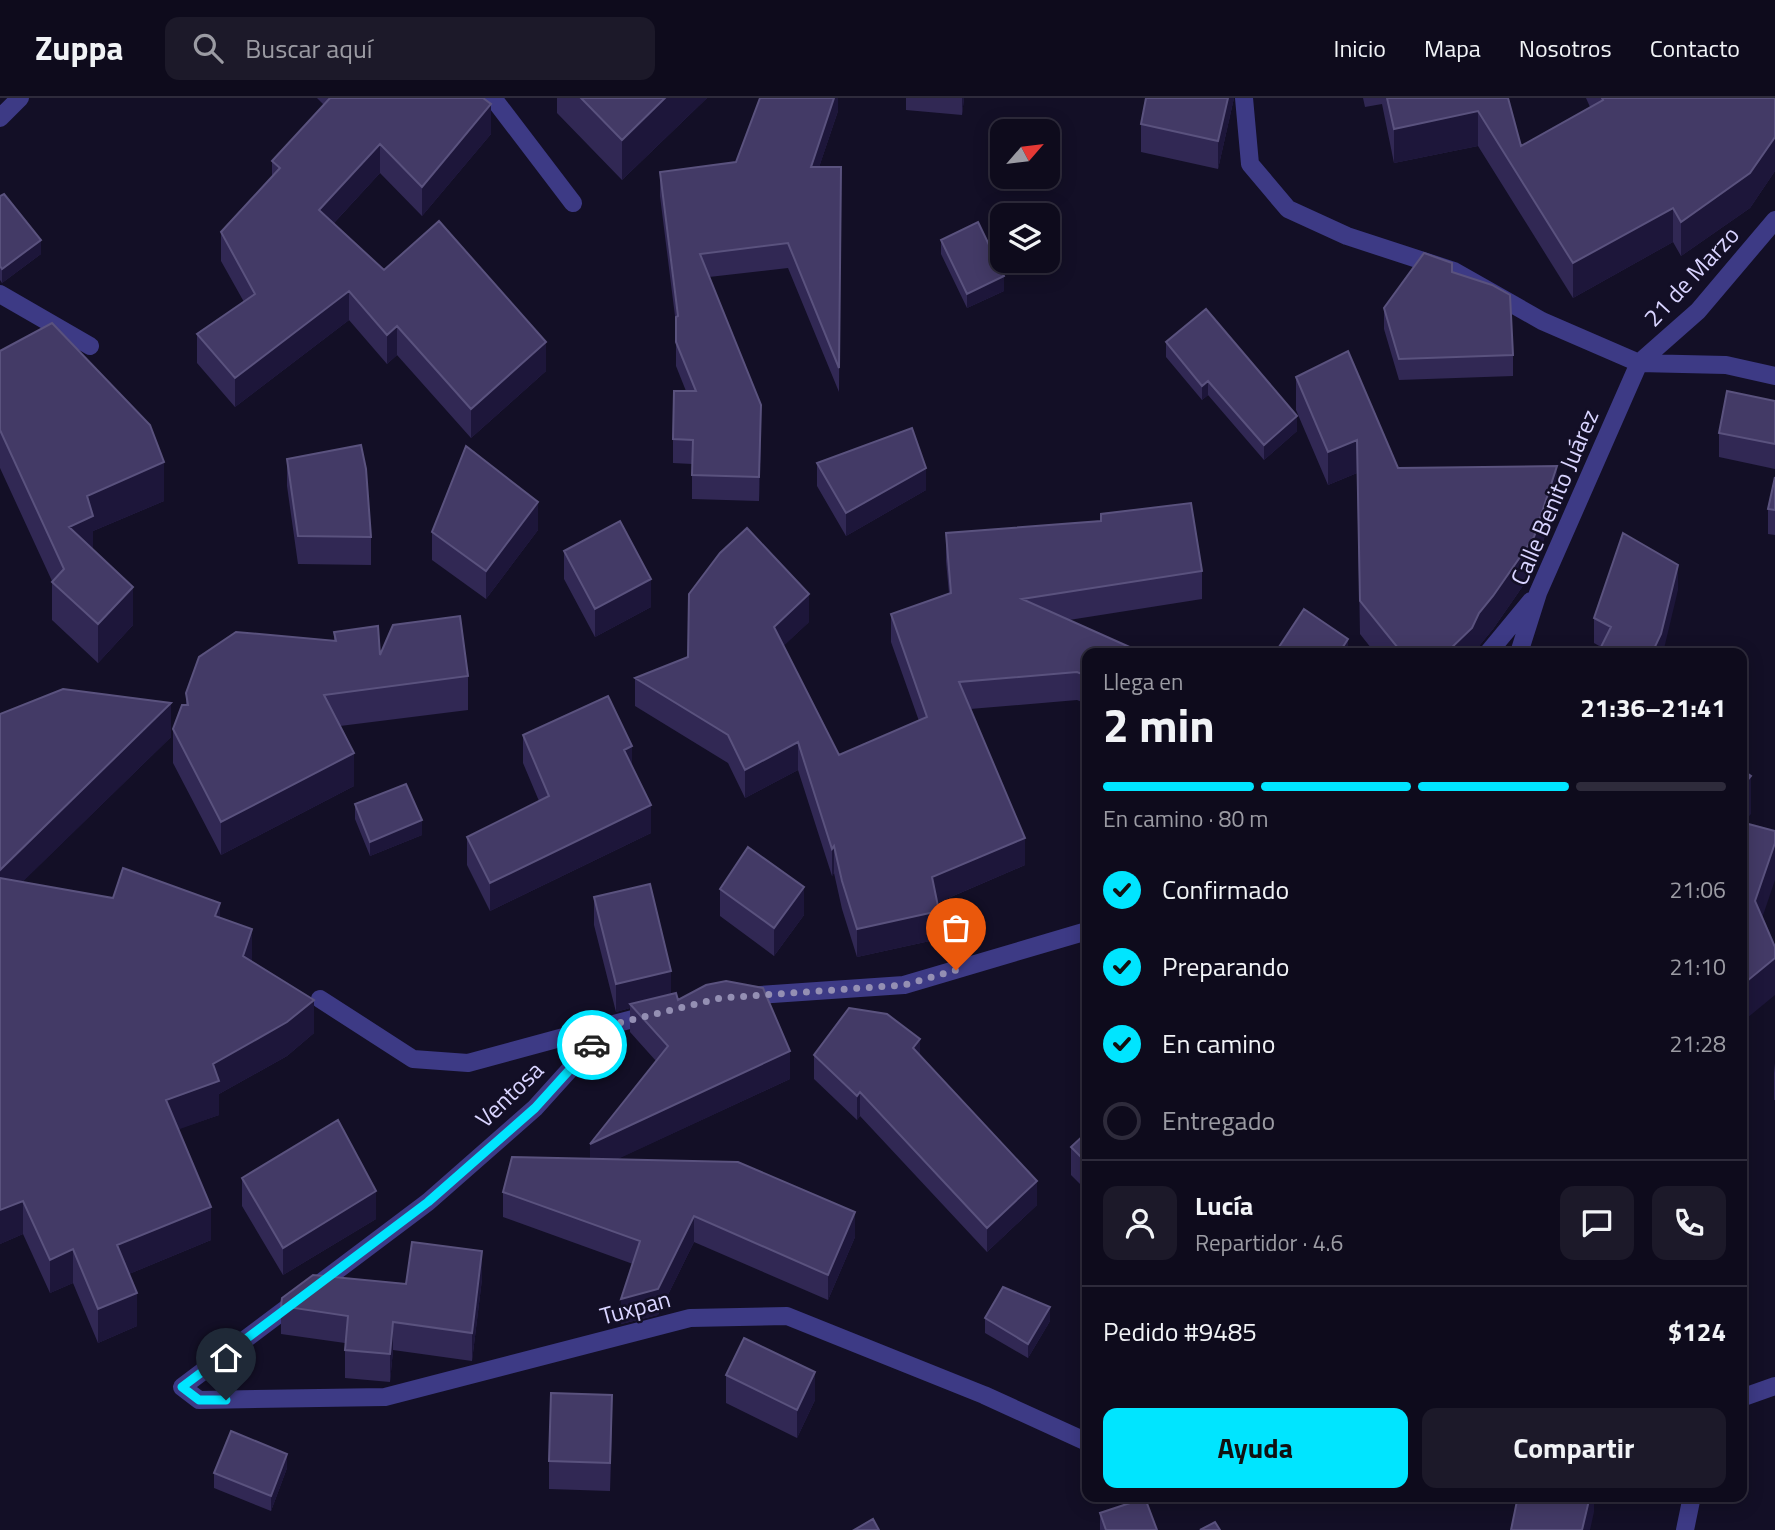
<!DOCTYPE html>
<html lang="es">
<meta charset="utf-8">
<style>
body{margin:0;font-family:"Titillium Web",sans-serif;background:#1c1929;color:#f1f3f6;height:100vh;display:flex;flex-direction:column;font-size:26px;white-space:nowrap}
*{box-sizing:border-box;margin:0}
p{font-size:23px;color:#9b9ba3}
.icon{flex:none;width:38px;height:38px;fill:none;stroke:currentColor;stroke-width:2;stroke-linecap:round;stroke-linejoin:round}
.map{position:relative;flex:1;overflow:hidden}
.side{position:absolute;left:1082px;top:550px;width:665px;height:854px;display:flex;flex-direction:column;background:#0e0b1c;border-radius:14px;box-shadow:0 4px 18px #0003,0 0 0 2px #2e2b3b}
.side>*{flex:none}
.needle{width:46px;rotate:62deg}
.fabs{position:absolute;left:990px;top:21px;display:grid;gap:14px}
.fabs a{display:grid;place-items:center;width:70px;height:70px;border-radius:14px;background:#0e0b1c;box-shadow:0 4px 18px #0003,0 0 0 2px #2e2b3b;font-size:35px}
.pin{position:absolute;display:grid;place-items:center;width:60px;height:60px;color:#fff;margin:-72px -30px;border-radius:50% 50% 50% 0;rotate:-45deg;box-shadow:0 0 7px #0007}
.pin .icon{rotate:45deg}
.courier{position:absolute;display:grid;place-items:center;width:70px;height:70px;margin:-35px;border:5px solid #00e5ff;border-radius:50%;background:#fff;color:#222;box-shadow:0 2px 9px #0007}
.overview em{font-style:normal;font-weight:700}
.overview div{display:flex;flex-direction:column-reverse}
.overview{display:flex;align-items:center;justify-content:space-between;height:119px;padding:0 21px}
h1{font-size:46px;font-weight:700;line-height:52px}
.bar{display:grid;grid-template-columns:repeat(4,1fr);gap:10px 7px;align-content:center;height:84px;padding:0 21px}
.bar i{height:9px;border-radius:5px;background:#2e2b3b}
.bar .selected{background:#00e5ff}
.bar p{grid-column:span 4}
.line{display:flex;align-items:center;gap:18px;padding:0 21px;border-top:2px solid #2e2b3b}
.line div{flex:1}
.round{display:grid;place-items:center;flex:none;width:74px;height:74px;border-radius:14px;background:#1c1929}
ol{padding:0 21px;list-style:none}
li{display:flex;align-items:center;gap:21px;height:77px}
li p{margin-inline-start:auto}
li .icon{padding:7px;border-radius:50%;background:#00e5ff;color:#111;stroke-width:4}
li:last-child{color:#9b9ba3}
li i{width:38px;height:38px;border:4px solid #2e2b3b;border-radius:50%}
.action{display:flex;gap:14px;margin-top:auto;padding:14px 21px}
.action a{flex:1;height:80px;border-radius:14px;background:#00e5ff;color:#111;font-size:28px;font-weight:700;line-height:80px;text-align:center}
.action a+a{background:#1c1929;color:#f1f3f6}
header{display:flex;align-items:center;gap:42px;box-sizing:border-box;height:98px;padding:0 35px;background:#0e0b1c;border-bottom:2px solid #2e2b3b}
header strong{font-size:33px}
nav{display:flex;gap:38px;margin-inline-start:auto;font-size:24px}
.search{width:490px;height:63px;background:#1c1929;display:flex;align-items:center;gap:18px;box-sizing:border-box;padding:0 24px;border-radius:14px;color:#9b9ba3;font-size:26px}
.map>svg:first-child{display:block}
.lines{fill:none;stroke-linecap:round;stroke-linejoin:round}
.minor{stroke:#3d3a85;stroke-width:18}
.wall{fill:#312854}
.shaded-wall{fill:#1d163a}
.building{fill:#433a66;stroke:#5a527e;stroke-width:2}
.done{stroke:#948fb3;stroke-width:7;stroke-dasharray:0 12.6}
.route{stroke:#00e5ff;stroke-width:9}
.labels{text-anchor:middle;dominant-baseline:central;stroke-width:5;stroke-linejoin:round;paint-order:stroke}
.street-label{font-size:24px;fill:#d9d4ff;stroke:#130f26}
</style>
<header>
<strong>Zuppa</strong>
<div class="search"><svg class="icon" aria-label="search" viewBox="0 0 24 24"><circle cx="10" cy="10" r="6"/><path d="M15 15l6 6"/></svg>Buscar aquí</div>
<nav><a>Inicio</a><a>Mapa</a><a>Nosotros</a><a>Contacto</a></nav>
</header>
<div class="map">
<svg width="1775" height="1432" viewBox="0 0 1775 1432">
<rect width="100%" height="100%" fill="#130f26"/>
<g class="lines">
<!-- minor -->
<path class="minor" d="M493,0L573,105
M1244,0L1250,66L1288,111L1347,138L1454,173L1542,223L1639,265L1726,267L1775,278
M0,20L20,0
M0,196L90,248
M1488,555L1531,503
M1519,555L1538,495L1639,265L1698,213L1775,122
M745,898L904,887L1087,833
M320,901L413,961L468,965L608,927
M652,916L610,927L535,1010L428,1104L182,1289L199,1302L385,1299L690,1220L787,1218L984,1297L1087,1344
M1741,1300L1775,1288
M1685,1432L1692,1398"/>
</g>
<!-- wall -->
<path class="wall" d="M317,0H483L491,36L422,118L380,75L334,125L384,172L546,273L471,340L397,257L387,266L349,222L235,309L197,265V236L244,204L221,163V134L272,79V63L324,7Z
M557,0H707L622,82L557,15Z
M838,0V13L819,69H841L839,294L788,170L709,179L761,331L759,403L692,401V366L673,365V341L686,293L676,268V226L660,98V74L736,64Z
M906,0H964L962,17L906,12Z
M1234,0L1218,71L1141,54V26Z
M1363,0H1508L1521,48L1590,9L1586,0H1775V73L1750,110L1681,158L1673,144L1573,200L1478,48L1394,65L1382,6L1365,9Z
M0,98L41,156L2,185L0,182Z
M941,142L1004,193L967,210L941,156Z
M1452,174L1513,257V278L1399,282L1384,231V210Z
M1166,244L1297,333L1264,362L1208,297L1202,302L1166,259Z
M0,253L164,403L93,433V452L133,527L98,565L52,522V483L0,370Z
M1296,279L1398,370L1557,400L1534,472L1493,531L1479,548L1476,555H1375L1360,536L1357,375L1328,387L1296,312Z
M1775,303V371L1719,359V335Z
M287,361L371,439V467L298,466L287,388Z
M817,365L926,392L846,438L817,388Z
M1775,379V437L1768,436V411Z
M1101,416L1202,473V501L1069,522L1087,555V606L1077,602L970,611L1025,767L937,805L939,841L857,859L842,811L834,775L832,778L798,672L745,700L728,665L635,608V580L809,524L783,548L839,657L919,623L891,544V516L949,495L946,463V435L1101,423Z
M538,432L486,501L432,462V434Z
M564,453L651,509L595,539L564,481Z
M1678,492L1601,549L1594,545V520Z
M334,534L380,557L468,578V612L340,628L354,688L221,757L173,665V631L186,607V595L334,543Z
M0,616L171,639L22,784L220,820L252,864L314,935L287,958L219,996V1017L178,1031L211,1142L129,1176L137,1228L98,1245L73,1185L50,1195L23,1136L0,1146Z
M523,637L632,668L651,735L490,813L467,767V739L539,703L523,665Z
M355,706L422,737L370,758L355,721Z
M720,791L804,817L774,858L720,818Z
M594,799L671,896L678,902L790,981L617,1061L855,1139L828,1202L694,1144L658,1217L621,1226L633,1166L503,1119V1094L590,1060L656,963L630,934V910L616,914L594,827Z
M814,957L920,958L1037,1107L987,1154L860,1018L857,1022L814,981Z
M1775,965V1002H1774V975Z
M1087,1034V1093L1071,1077V1049Z
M242,1080L376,1121L283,1177L242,1108Z
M482,1181L472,1263L393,1252L390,1284L345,1280V1245L281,1236V1208L406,1186Z
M985,1220L1050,1223L1028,1260L985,1235Z
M726,1277L815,1302L797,1340L726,1305Z
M612,1325L610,1393L549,1391V1363Z
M287,1370L271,1413L214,1390V1375Z
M1100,1415L1157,1432H1100Z"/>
<!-- shaded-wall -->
<path class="shaded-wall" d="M665,0H707L622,82V42Z
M834,0H838V13L811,93V69Z
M962,0H964L962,17Z
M1228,0H1234L1218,71V43Z
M491,6V36L422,118V89Z
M1478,13V48L1394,65V31Z
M1775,39V73L1750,110L1681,158V124Z
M380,46V75L319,141V112Z
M1673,110V144L1573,200V165Z
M41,142V156L2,185V171Z
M1004,178V193L967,210V196Z
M349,193V222L235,309V280Z
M397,228V257L387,266V237Z
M546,244V273L471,340V311Z
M1208,283V297L1202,302V288Z
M761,307V331L759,403V379Z
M1297,318V333L1264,362V347Z
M1357,342V375L1328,387V354Z
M164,364V403L93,433V456L69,429L87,398Z
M1557,368V400L1534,472L1493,531L1479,548L1476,555H1446Z
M926,370V392L846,438V415Z
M538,404V432L486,501V473Z
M1678,467V492L1663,555H1652Z
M651,481V509L595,539V511Z
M133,489V527L98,565V526Z
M809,496V524L774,557V529Z
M1348,541V555H1339Z
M171,605V639L0,806V772Z
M798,644V672L745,700V672Z
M632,648V676L624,652Z
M354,655V688L221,757V724Z
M1751,678V716L1741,728V690Z
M651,707V735L490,813V785Z
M422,722V737L370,758V744Z
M1025,740V767L932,807V779Z
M1775,745V782L1755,841V803Z
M834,748V775L832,778V751Z
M804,789V817L774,858V830Z
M220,805V838L215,818Z
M939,813V841L857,859V831Z
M252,831V865L243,858Z
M1775,860V897L1741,925V888Z
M671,873V901L630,906V910L616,914V886Z
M314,902V935L287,958L219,996V1017L166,1036V1002L213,966Z
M920,941V965L913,950Z
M790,953V981L590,1074V1046Z
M860,994V1018L857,1022V998Z
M1037,1083V1107L987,1154V1130Z
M376,1093V1121L283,1177V1150Z
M23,1103V1136L0,1146V1112Z
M211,1109V1142L117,1181V1147Z
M855,1114V1139L828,1202V1177Z
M694,1118V1144L658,1217L621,1226V1201Z
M73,1151V1185L50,1195V1162Z
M482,1153V1181L472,1263V1235Z
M137,1195V1228L98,1245V1211Z
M1050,1209V1223L1028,1260V1246Z
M393,1224V1252L390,1284V1256Z
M815,1274V1302L797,1340V1312Z
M287,1356V1370L271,1413V1398Z
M1590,1398H1594V1414L1590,1432H1582Z"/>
<!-- building -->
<path class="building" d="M330,0H483L491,6L422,89L380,46L319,112L384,172L439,123L546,244L471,311L397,228L387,237L349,193L235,280L197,236L255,196L221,134L280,70L272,63Z
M581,0H665L622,42Z
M760,0H834L811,69H841L839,270L788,145L700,156L761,307L759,379L692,377L693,342L673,341L674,293H696L676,244V219L678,218L660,74L736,64Z
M1146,0H1228L1218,43L1141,26Z
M1387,0H1508L1521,48L1603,2L1602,0H1775V39L1750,75L1681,124L1673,110L1573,165L1478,13L1394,31Z
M4,96L41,142L2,171L0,168V98Z
M978,124L1004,178L967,196L941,142Z
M1424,155L1452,165V174L1492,187L1510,197L1513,257L1399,261L1384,210Z
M1206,211L1297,318L1264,347L1208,283L1202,288L1166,244Z
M52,225L150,327L164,364L87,398L93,418L69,429L133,489L98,526L52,484L64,471L0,332V253Z
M1348,253L1398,370L1557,368L1534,439L1493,498L1479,515L1472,530L1446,555H1402L1360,503L1357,342L1328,354L1296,279Z
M1727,293L1775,303V346L1719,335Z
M912,330L926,370L846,415L817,365Z
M361,347L366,371L371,439L298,438L287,361Z
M466,348L538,404L486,473L432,434Z
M1775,379V412L1768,411Z
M1191,405L1202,473L1022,501L1143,555H1087V578L1077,574L959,584L1025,740L932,779L939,813L857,831L842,783L834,748L832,751L798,644L745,672L728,637L635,580L688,559L689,496L720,455L747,430L809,496L774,529L839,657L927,619L891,516L951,495L946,435L1101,423V416Z
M620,423L651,481L595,511L564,453Z
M1623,435L1678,467L1661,536L1652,555H1598L1611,529L1594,520Z
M1304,511L1348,541L1339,555H1275Z
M460,518L468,578L324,597L354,655L221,724L173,631L182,607H188L186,595L199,559L236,534L336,543L334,534L378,528L380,557L393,527Z
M63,591L171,605L0,772V616Z
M608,598L632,648L624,652L651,707L490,785L467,739L549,698L523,637Z
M1741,671L1751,678L1741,690Z
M406,686L422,722L370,744L355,706Z
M1741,724L1775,733V745L1755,803L1775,849V860L1741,888Z
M748,749L804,789L774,830L720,791Z
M123,770L220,805L215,818L252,831L243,858L314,902L287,924L213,966L219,983L166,1002L211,1109L117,1147L137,1195L98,1211L73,1151L50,1162L23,1103L0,1112V780L113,800Z
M650,786L671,873L616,886L594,799Z
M726,883L763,890L790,953L590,1046L668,948L630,906L676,895L678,902L706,887Z
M849,910L887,916L920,941L913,950L1037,1083L987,1130L860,994L857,998L814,957Z
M338,1022L376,1093L283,1150L242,1080Z
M1087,1034V1065L1071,1049Z
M512,1059L738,1064L855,1114L828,1177L694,1118L658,1191L621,1201L640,1143L503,1094Z
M412,1144L482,1153L472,1235L393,1224L390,1256L345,1252L348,1218L281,1208L282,1200L313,1177L406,1186Z
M1003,1189L1050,1209L1028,1246L985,1220Z
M744,1240L815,1274L797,1312L726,1277Z
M551,1295L612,1297L610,1365L549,1363Z
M231,1333L287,1356L271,1398L214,1375Z
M1518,1398H1590L1582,1432H1511Z
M1145,1400L1157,1432H1106L1100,1415Z
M873,1421L879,1432H854Z
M1215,1424L1220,1432H1200Z"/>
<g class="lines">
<!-- done -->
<path class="done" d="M592,947L610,927L721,900L904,887L956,872"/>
<!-- route -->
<path class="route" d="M226,1302H199L182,1289L428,1104L535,1010L592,947"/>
</g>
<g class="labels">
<!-- street labels -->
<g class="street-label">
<text transform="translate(1691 178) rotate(-47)">21 de Marzo</text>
<text transform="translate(1554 399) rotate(-67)">Calle Benito Juárez</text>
<text transform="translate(509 996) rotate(-44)">Ventosa</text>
<text transform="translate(635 1209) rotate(-15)">Tuxpan</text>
</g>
</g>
</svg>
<div class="fabs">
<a><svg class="needle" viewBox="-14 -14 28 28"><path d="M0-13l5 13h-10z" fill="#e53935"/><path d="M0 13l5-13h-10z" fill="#9b9ba3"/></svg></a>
<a><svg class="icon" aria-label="layers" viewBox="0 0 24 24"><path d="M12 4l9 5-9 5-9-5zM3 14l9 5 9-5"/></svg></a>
</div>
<div class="pin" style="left:956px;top:872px;background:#ea580c"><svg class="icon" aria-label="bag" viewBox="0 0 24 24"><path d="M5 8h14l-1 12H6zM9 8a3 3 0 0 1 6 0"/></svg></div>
<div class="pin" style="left:226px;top:1302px;background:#1f2937"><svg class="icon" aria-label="home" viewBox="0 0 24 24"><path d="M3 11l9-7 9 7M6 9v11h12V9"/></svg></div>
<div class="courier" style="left:592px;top:947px"><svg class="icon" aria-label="car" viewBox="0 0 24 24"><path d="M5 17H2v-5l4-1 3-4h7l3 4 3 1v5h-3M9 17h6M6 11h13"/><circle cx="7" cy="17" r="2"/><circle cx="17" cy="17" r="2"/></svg></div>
<section class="side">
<div class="overview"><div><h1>2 min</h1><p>Llega en</p></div><em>21:36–21:41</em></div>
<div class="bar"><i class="selected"></i><i class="selected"></i><i class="selected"></i><i></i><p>En camino · 80 m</p></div>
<ol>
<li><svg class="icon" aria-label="check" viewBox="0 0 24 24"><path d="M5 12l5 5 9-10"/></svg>Confirmado<p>21:06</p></li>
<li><svg class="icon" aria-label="check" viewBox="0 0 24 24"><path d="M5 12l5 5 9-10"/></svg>Preparando<p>21:10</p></li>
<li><svg class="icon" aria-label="check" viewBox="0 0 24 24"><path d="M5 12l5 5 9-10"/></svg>En camino<p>21:28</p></li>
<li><i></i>Entregado</li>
</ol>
<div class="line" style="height:126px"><a class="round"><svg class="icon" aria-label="person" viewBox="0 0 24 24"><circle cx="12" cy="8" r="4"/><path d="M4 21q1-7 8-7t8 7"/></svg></a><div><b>Lucía</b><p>Repartidor · 4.6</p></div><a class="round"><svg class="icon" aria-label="chat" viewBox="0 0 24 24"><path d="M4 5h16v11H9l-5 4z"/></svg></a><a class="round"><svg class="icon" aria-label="phone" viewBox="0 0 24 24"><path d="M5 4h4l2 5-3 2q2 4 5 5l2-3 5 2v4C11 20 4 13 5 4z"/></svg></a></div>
<div class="line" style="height:91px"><div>Pedido #9485</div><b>$124</b></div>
<div class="action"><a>Ayuda</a><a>Compartir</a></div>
</section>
</div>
